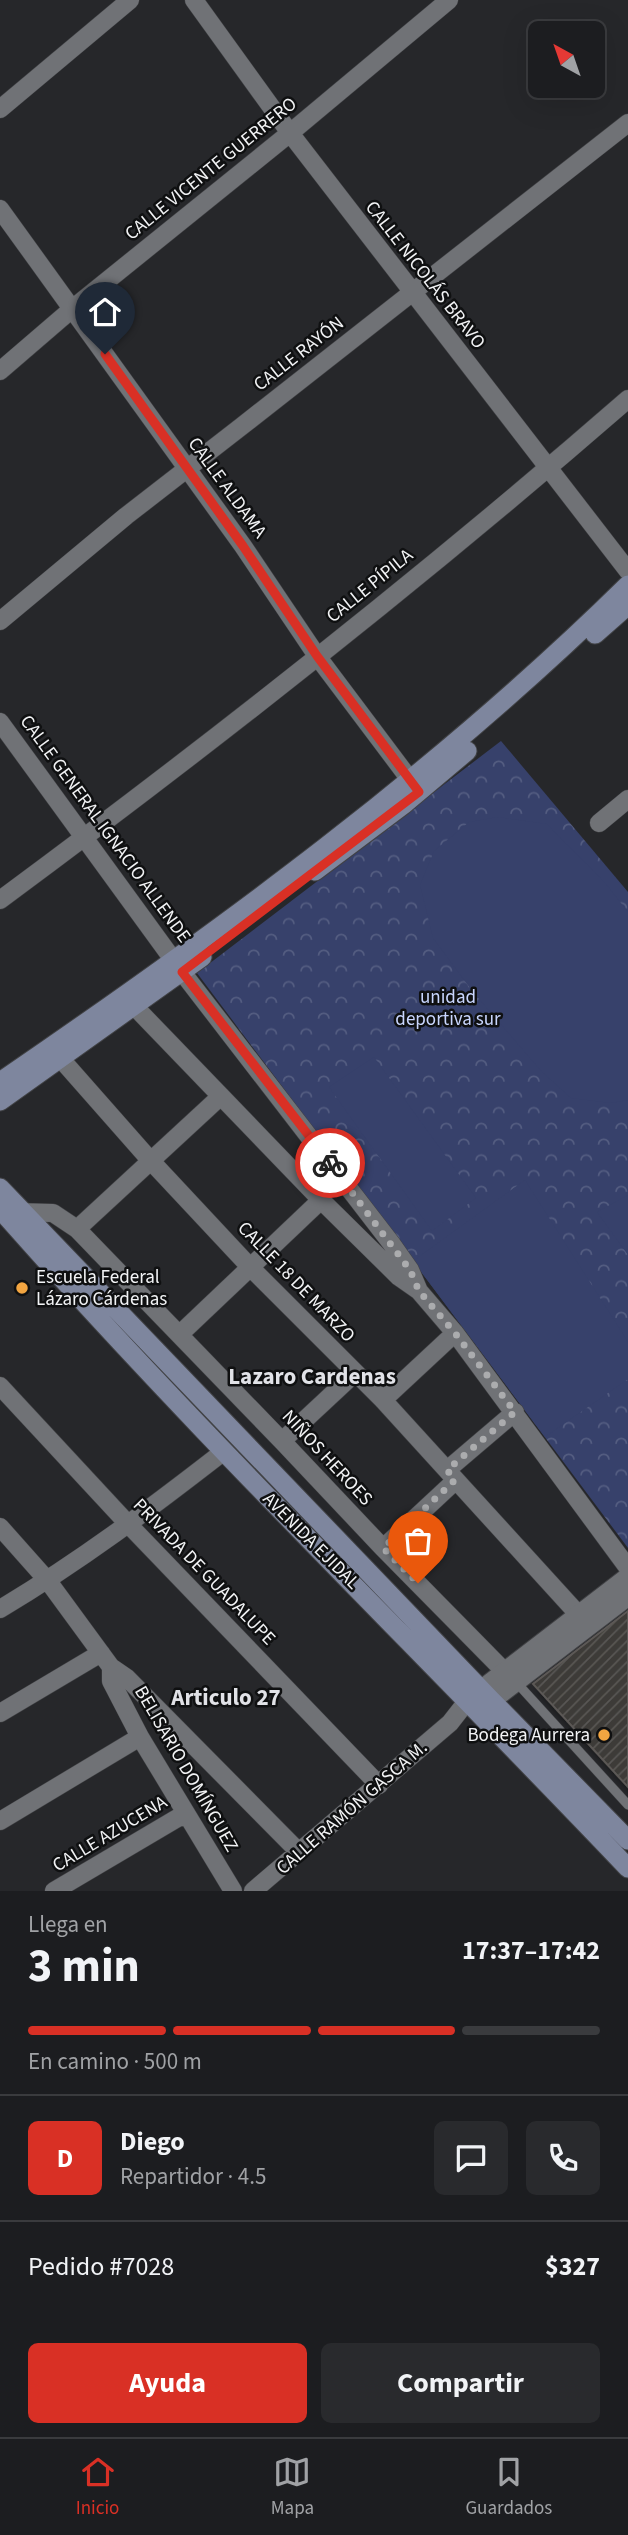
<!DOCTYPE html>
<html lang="es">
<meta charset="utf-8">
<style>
body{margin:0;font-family:"Source Sans 3",sans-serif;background:#292a2d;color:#f1f3f6;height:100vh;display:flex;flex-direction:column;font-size:26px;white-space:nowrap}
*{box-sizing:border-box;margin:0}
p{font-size:23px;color:#a0a2a5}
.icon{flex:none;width:38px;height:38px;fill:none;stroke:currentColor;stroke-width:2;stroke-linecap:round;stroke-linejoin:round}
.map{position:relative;height:1891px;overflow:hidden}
.sheet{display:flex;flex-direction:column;background:#1c1d20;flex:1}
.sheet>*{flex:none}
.needle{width:46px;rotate:320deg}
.tools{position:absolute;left:528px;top:21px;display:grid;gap:14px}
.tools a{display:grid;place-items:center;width:77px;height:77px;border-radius:10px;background:#1c1d20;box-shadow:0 7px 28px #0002,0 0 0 2px #3a3b3e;font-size:35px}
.pin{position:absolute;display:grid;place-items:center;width:60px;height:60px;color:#fff;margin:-72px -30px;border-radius:50% 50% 50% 0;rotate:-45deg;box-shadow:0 0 7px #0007}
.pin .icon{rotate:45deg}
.courier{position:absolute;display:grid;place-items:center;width:70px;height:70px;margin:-35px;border:5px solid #d93025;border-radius:50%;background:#fff;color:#222;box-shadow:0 2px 9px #0007}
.headline em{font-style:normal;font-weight:700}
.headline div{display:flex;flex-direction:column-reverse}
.headline{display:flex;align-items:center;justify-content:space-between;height:119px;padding:0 28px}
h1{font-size:46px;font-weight:700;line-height:52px}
.bar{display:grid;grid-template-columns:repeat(4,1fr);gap:10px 7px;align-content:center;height:84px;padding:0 28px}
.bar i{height:9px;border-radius:5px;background:#3a3b3e}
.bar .active{background:#d93025}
.bar p{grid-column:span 4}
.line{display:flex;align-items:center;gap:18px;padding:0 28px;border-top:2px solid #3a3b3e}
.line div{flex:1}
.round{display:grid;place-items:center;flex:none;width:74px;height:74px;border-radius:10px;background:#292a2d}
.cta{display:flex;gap:14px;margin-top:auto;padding:14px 28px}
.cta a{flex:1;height:80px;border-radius:10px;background:#d93025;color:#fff;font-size:28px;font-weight:700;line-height:80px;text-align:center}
.cta a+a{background:#292a2d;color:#f1f3f6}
.dock{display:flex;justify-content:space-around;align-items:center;height:98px;border-top:2px solid #3a3b3e;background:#1c1d20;font-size:19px;color:#a0a2a5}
.dock a{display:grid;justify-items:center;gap:4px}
.dock .active{color:#d93025}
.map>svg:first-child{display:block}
.park{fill:url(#park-crowns)}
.pitch{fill:#37416b}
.building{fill:url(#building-hatch);stroke:#5c5956;stroke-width:2;filter:url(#shadow)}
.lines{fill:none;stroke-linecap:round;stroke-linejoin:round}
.service-casing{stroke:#414245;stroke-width:10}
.minor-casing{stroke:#414245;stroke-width:19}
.tertiary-casing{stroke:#414245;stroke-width:21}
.secondary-casing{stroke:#414245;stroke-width:21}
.service{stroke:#707276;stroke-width:9}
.minor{stroke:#707276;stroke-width:18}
.tertiary{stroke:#707276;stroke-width:19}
.secondary{stroke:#7e869e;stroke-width:19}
.done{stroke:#abacae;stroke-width:7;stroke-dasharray:0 12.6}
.route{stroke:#d93025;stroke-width:9}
.poi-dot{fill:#f2a541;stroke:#0f1011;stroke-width:2.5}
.labels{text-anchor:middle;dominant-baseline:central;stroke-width:5;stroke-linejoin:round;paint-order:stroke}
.street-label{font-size:19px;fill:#f2f3f5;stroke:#0f1011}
.park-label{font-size:19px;fill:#c9d6fe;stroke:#0f1011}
.poi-label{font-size:19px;fill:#f2f3f5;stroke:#0f1011;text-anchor:start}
.quarter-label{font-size:23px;font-weight:bold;fill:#e1e2e7;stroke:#0f1011}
</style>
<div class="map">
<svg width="628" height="1891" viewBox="0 0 628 1891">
<defs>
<pattern id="park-crowns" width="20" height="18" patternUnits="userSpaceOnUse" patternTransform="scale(1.75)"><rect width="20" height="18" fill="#37416b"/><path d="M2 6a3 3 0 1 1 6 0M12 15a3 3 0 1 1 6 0" fill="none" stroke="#545d81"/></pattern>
<pattern id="building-hatch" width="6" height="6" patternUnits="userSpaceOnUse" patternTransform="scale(1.75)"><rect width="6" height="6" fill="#3c3a37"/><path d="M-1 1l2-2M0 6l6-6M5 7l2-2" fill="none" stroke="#595755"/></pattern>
<filter id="shadow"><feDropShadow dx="6" dy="6" stdDeviation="3.5" flood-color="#0009"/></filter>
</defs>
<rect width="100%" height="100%" fill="#26272a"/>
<!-- park -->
<path class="park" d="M501,741L628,892V1548L197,973Z"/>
<!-- pitch -->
<path class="pitch" d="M498,817L547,824L606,884L628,912V1100L611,1103L571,1098L542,1072L473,992L433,938L420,885L434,851L469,822Z
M374,1057L476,1198L432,1231L329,1087Z
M525,1180L628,1342V1379L545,1437L413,1261Z
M628,1195V1255L597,1212Z"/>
<!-- building -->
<path class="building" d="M628,1611V1787L533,1684Z"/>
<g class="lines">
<!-- service casing -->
<g class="service-casing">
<path id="service" d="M516,1682L628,1805"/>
</g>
<!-- minor casing -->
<g class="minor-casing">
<path id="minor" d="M194,0L290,133L628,571
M0,109L130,0
M0,209L243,546L317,656L417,789
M0,371L72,309L290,133L449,0
M0,621L126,516L242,426L628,123
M0,722L182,972L391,1243L410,1270L419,1291L455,1333L628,1568
M599,823L628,799
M0,900C215,741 426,575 628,399
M135,1007L321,1200L399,1277L419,1291
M61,1059L150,1160L251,1268L383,1400L588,1625
M13,1212L53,1213L77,1229L282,1441L383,1548L513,1680
M77,1229L221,1096
M180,1334L321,1200
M0,1386L129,1525L379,1785
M383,1400L455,1333
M282,1441L355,1373
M447,1470L515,1412
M0,1527L48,1581L111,1667L127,1678L299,1852
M383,1548L455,1481
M0,1609C79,1562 151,1508 223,1452
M111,1667V1681L140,1737L233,1891
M0,1713L101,1653
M0,1821L140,1737
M54,1891L186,1813
M253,1891L450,1723L468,1700"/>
</g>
<!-- tertiary casing -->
<g class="tertiary-casing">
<path id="tertiary" d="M468,1700L628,1577
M479,1710L628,1596"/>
</g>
<!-- secondary casing -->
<g class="secondary-casing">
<path id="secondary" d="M595,634L628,605
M315,871L403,805L467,751
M0,1082C222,930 436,774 628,585
M0,1101L202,957
M0,1188L491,1700L628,1840
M0,1209C201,1437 419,1648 628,1868"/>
</g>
<!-- service -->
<use href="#service" class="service"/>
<!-- minor -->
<use href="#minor" class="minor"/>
<!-- tertiary -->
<use href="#tertiary" class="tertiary"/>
<!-- secondary -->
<use href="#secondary" class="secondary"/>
</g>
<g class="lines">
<!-- done -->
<path class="done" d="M330,1163L410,1270L419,1291L455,1333L515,1412L447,1470L455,1480L383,1548L418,1583"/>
<!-- route -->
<path class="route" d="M105,354L243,546L317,656L419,792L182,972L330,1163"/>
</g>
<!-- markers -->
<g class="poi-dot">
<circle cx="22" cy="1288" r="7"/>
<circle cx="604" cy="1735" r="7"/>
</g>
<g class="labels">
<!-- street labels -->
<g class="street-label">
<text transform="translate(211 169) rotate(-39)">CALLE VICENTE GUERRERO</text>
<text transform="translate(425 275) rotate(52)">CALLE NICOLÁS BRAVO</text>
<text transform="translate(299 354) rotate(-38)">CALLE RAYÓN</text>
<text transform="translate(227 488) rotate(54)">CALLE ALDAMA</text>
<text transform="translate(370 586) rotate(-39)">CALLE PÍPILA</text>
<text transform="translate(105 829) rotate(54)">CALLE GENERAL IGNACIO ALLENDE</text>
<text transform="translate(296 1282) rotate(46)">CALLE 18 DE MARZO</text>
<text transform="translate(327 1458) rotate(47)">NIÑOS HEROES</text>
<text transform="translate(311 1541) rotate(45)">AVENIDA EJIDAL</text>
<text transform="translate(204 1572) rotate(46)">PRIVADA DE GUADALUPE</text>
<text transform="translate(186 1769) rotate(60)">BELISARIO DOMÍNGUEZ</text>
<text transform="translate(352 1808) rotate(-41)">CALLE RAMÓN GASCA M.</text>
<text transform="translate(110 1834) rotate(-31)">CALLE AZUCENA</text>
</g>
<!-- park labels -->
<g class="park-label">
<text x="448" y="997">unidad<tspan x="448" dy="22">deportiva sur</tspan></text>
</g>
<!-- poi labels -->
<g class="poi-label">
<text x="36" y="1277">Escuela Federal<tspan x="36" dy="22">Lázaro Cárdenas</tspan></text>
<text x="590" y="1735" text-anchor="end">Bodega Aurrera</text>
</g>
<!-- quarter labels -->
<g class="quarter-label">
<text x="312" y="1376">Lazaro Cardenas</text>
<text x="226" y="1697">Articulo 27</text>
</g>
</g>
</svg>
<div class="tools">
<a><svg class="needle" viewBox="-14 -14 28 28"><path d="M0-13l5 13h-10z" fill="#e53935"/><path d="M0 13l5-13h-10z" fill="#a0a2a5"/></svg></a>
</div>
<div class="pin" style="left:418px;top:1583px;background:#ea580c"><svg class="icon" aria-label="bag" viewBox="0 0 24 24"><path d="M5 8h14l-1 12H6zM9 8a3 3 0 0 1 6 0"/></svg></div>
<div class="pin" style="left:105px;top:354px;background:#1f2937"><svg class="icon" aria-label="home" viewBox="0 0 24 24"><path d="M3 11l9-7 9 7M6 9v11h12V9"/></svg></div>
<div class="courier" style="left:330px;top:1163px"><svg class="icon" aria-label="bike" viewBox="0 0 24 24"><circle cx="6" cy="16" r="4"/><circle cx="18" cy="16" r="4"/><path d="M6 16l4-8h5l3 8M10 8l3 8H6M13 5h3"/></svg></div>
</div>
<section class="sheet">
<div class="headline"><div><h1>3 min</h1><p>Llega en</p></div><em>17:37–17:42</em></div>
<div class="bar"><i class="active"></i><i class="active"></i><i class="active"></i><i></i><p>En camino · 500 m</p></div>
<div class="line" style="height:126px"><b class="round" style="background:#d93025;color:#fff">D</b><div><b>Diego</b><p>Repartidor · 4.5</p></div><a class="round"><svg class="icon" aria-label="chat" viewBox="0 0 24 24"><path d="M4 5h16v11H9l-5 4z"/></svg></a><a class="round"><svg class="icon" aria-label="phone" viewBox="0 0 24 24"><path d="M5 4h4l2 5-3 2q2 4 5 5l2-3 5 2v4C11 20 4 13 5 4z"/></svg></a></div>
<div class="line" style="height:91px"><div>Pedido #7028</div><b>$327</b></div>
<div class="cta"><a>Ayuda</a><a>Compartir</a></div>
</section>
<nav class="dock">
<a class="active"><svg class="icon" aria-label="home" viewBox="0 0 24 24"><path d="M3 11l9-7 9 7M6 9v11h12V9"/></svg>Inicio</a>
<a><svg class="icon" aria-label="map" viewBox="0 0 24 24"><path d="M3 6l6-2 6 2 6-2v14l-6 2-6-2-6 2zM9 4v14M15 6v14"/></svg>Mapa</a>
<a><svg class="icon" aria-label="saved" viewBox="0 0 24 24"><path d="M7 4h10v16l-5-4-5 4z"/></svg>Guardados</a>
</nav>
